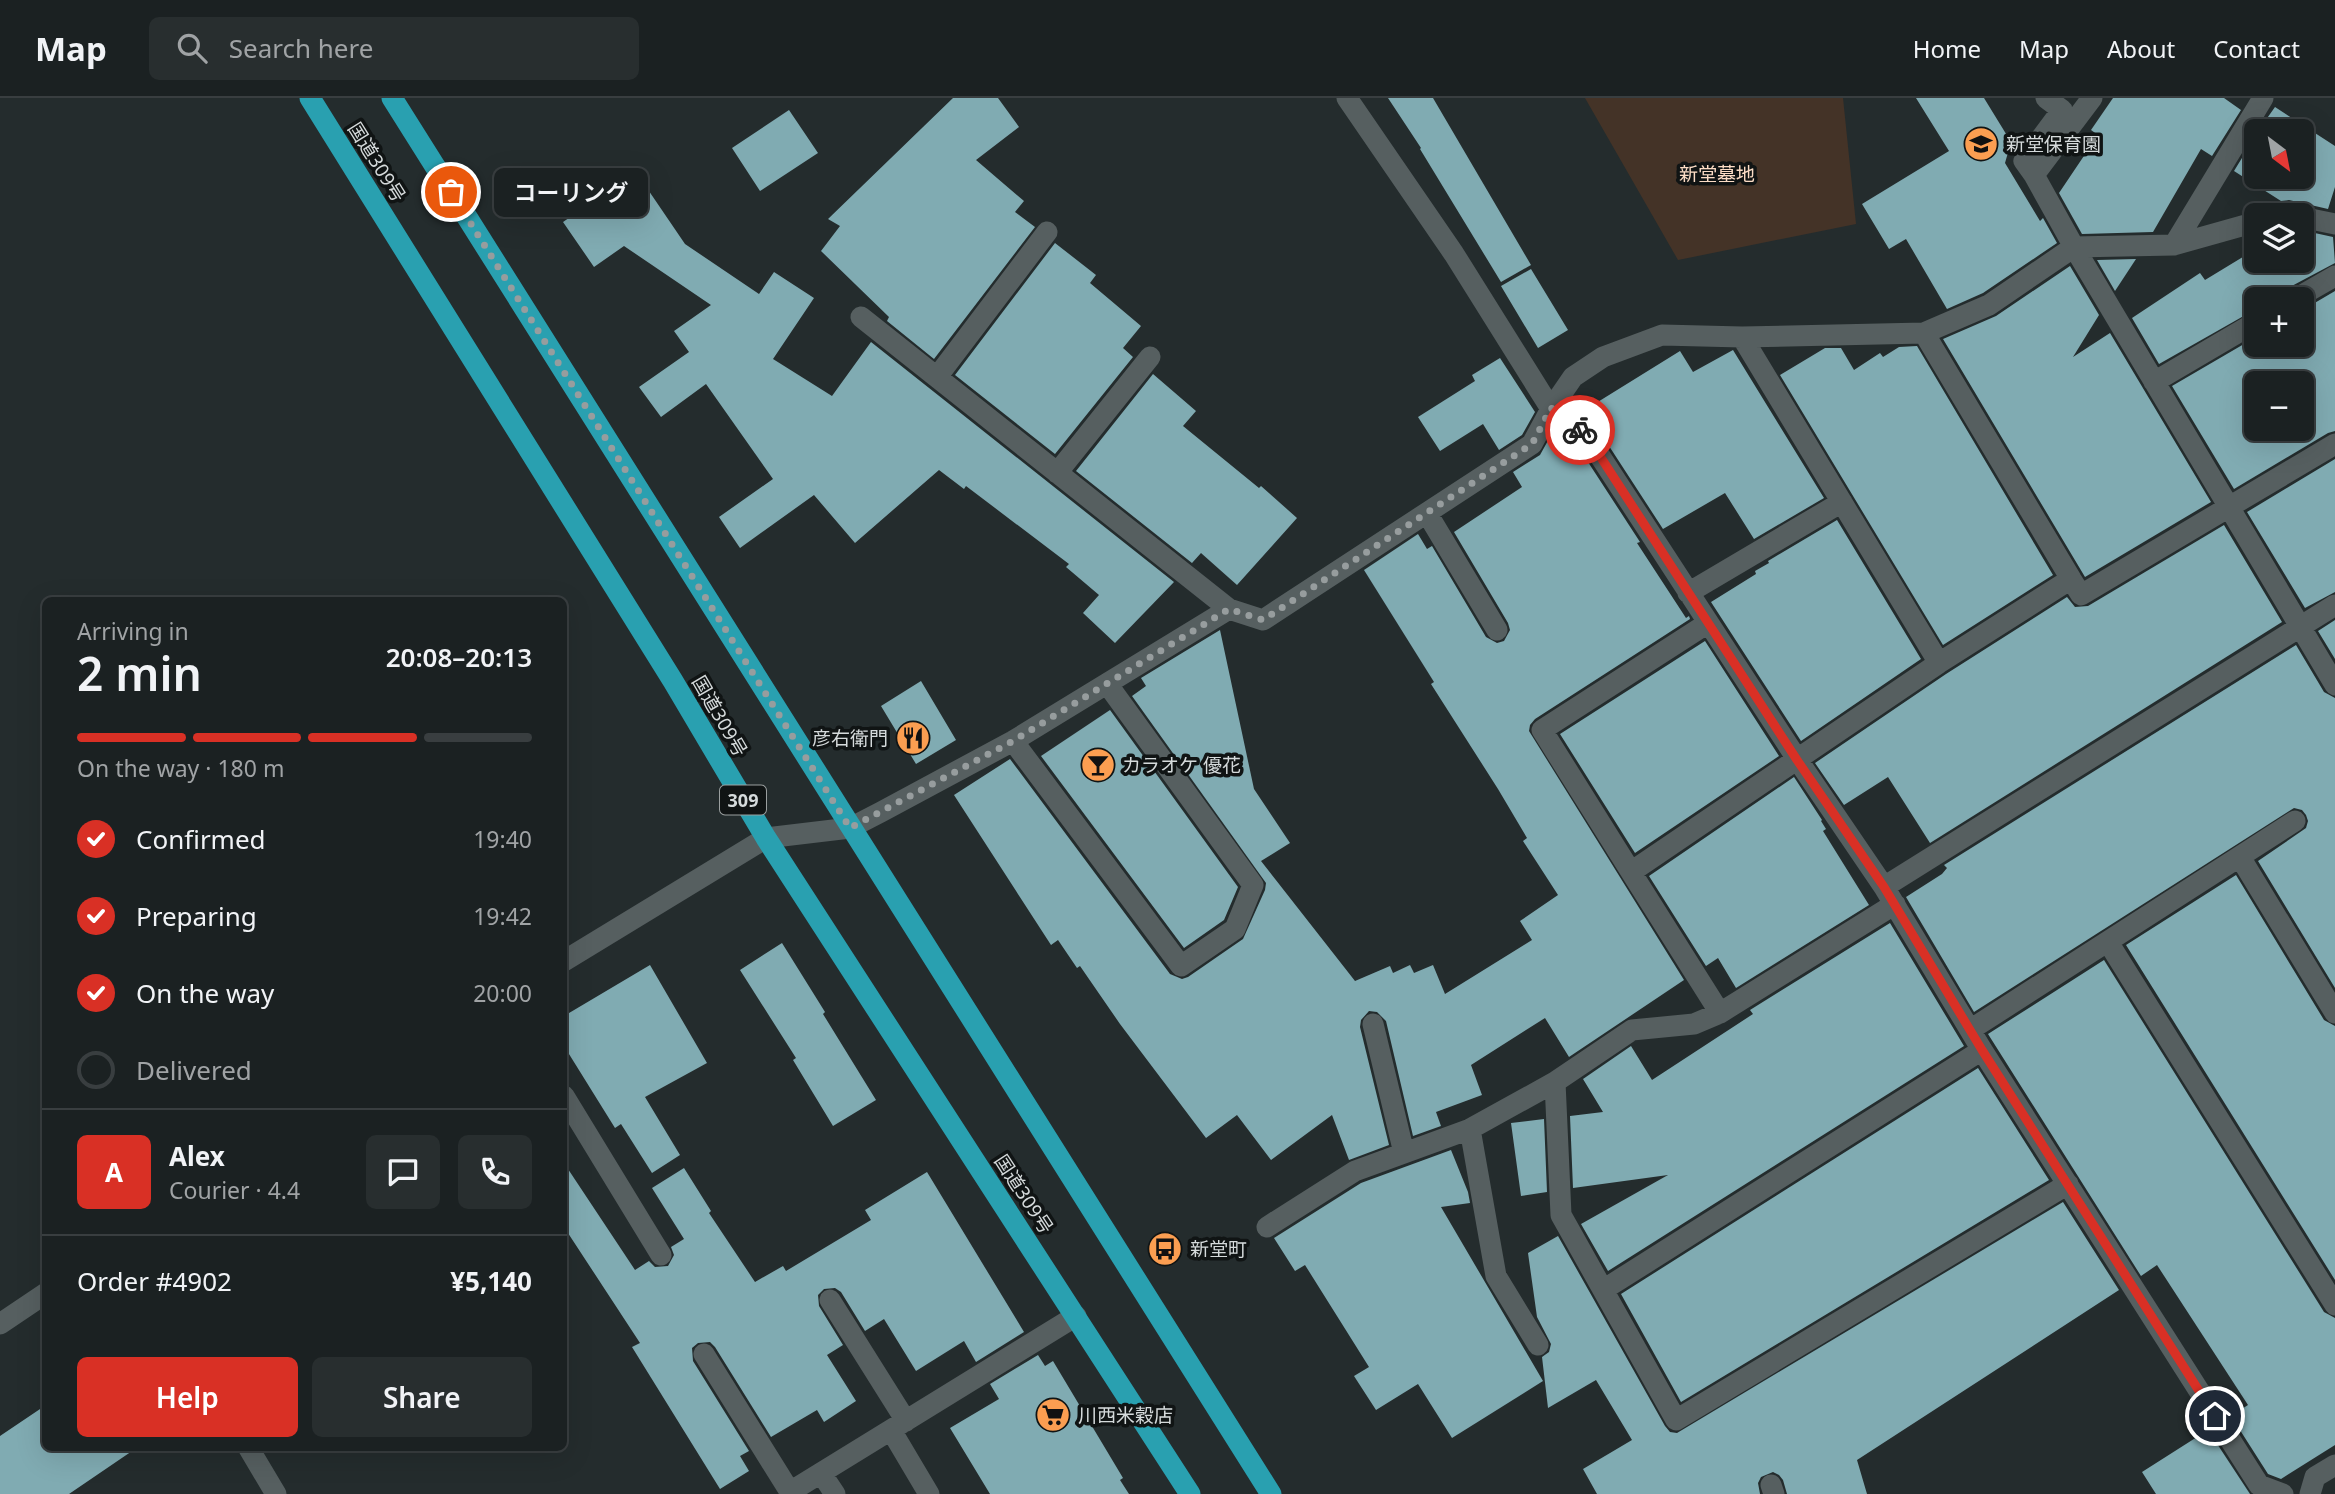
<!DOCTYPE html>
<meta charset="utf-8">
<style>
body{margin:0;font-family:"Noto Sans","Noto Sans JP",sans-serif;background:#282e2f;color:#f1f3f6;height:100vh;display:flex;flex-direction:column;font-size:26px;white-space:nowrap}
*{box-sizing:border-box;margin:0}
p{font-size:23px;color:#a0a3a5}
.icon{flex:none;width:38px;height:38px;fill:none;stroke:currentColor;stroke-width:2;stroke-linecap:round;stroke-linejoin:round}
.map{position:relative;flex:1;overflow:hidden}
.drawer{position:absolute;left:42px;top:499px;width:525px;height:854px;display:flex;flex-direction:column;background:#1b2122;border-radius:10px;box-shadow:0 7px 28px #0002,0 0 0 2px #393e40}
.drawer>*{flex:none}
.needle{width:46px;rotate:148deg}
.tools{position:absolute;left:2244px;top:21px;display:grid;gap:14px}
.tools a{display:grid;place-items:center;width:70px;height:70px;border-radius:10px;background:#1b2122;box-shadow:0 7px 28px #0002,0 0 0 2px #393e40;font-size:35px}
.pin{position:absolute;display:grid;place-items:center;width:60px;height:60px;color:#fff;margin:-30px;border:4px solid #fff;border-radius:50%;box-shadow:0 2px 7px #0007}
.courier{position:absolute;display:grid;place-items:center;width:70px;height:70px;margin:-35px;border:5px solid #d93025;border-radius:50%;background:#fff;color:#222;box-shadow:0 2px 9px #0007}
.bubble{position:absolute;height:49px;border-radius:10px;background:#1b2122;box-shadow:0 7px 28px #0002,0 0 0 2px #393e40;font-size:23px;font-weight:600;line-height:49px;text-align:center}
.overview em{font-style:normal;font-weight:600}
.overview div{display:flex;flex-direction:column-reverse}
.overview{display:flex;align-items:center;justify-content:space-between;height:119px;padding:0 35px}
h1{font-size:46px;font-weight:600;line-height:52px}
.bar{display:grid;grid-template-columns:repeat(4,1fr);gap:10px 7px;align-content:center;height:84px;padding:0 35px}
.bar i{height:9px;border-radius:5px;background:#393e40}
.bar .current{background:#d93025}
.bar p{grid-column:span 4}
.line{display:flex;align-items:center;gap:18px;padding:0 35px;border-top:2px solid #393e40}
.line div{flex:1}
.round{display:grid;place-items:center;flex:none;width:74px;height:74px;border-radius:10px;background:#282e2f}
ol{padding:0 35px;list-style:none}
li{display:flex;align-items:center;gap:21px;height:77px}
li p{margin-inline-start:auto}
li .icon{padding:7px;border-radius:50%;background:#d93025;color:#fff;stroke-width:4}
li:last-child{color:#a0a3a5}
li i{width:38px;height:38px;border:4px solid #393e40;border-radius:50%}
.cta{display:flex;gap:14px;margin-top:auto;padding:14px 35px}
.cta a{flex:1;height:80px;border-radius:10px;background:#d93025;color:#fff;font-size:28px;font-weight:600;line-height:80px;text-align:center}
.cta a+a{background:#282e2f;color:#f1f3f6}
header{display:flex;align-items:center;gap:42px;box-sizing:border-box;height:98px;padding:0 35px;background:#1b2122;border-bottom:2px solid #393e40}
header strong{font-size:33px}
nav{display:flex;gap:38px;margin-inline-start:auto;font-size:24px}
.search{width:490px;height:63px;background:#282e2f;display:flex;align-items:center;gap:18px;box-sizing:border-box;padding:0 24px;border-radius:10px;color:#a0a3a5;font-size:26px}
.map>svg:first-child{display:block}
.green{fill:#443327}
.building{fill:#80abb2;fill-rule:evenodd}
.lines{fill:none;stroke-linecap:round;stroke-linejoin:round}
.minor{stroke:#565f60;stroke-width:21}
.highway{stroke:#29a0b0;stroke-width:21}
.done{stroke:#979d9e;stroke-width:7;stroke-dasharray:0 12.6}
.route{stroke:#d93025;stroke-width:9}
.labels{text-anchor:middle;dominant-baseline:central;stroke-width:7;stroke-linejoin:round;paint-order:stroke}
.shield{fill:#101414;stroke:#9a9f9f;stroke-width:2}
.shield-label{font-size:18px;font-weight:bold;fill:#d5dadb}
.poi-label{font-size:19px;fill:#d5dadb;stroke:#101414;text-anchor:start}
.street-label{font-size:19px;fill:#d5dadb;stroke:#101414}
.park-label{font-size:19px;fill:#fbdcc5;stroke:#101414}
</style>
<header>
<strong>Map</strong>
<div class="search"><svg class="icon" aria-label="search" viewBox="0 0 24 24"><circle cx="10" cy="10" r="6"/><path d="M15 15l6 6"/></svg>Search here</div>
<nav><a>Home</a><a>Map</a><a>About</a><a>Contact</a></nav>
</header>
<div class="map">
<svg width="2335" height="1396" viewBox="0 0 2335 1396">
<rect width="100%" height="100%" fill="#242c2d"/>
<!-- green -->
<path class="green" d="M1585,0H1843L1856,126L1678,162Z"/>
<!-- building -->
<path class="building" d="M953,0H998L1019,29L976,62L1024,103L1015,114L1035,129L934,261L887,223L889,219L821,153L840,128L828,121Z
M1388,0H1433L1531,167L1501,184L1420,51L1421,50Z
M1916,0H1984L2011,44L2005,65L2040,123L2043,120L2057,145L1983,195L1947,211L1906,141L1889,151L1862,106L1949,53Z
M2113,0H2224L2241,12L2212,58L2201,51L2153,134L2082,136L2059,95L2098,37L2091,32Z
M2275,9L2335,48V89L2328,111L2289,102L2281,103L2234,73L2256,37V79H2301V33H2258Z
M789,12L818,55L760,93L732,50Z
M636,74L685,146L759,196L774,174L814,200L773,261L832,298L871,244L1174,484L1115,545L1083,515L1099,497L1066,469L1069,466L966,388L964,391L939,372L855,445L814,397L740,450L719,419L773,381L706,286L661,319L639,289L689,254L674,233L711,207L624,148L594,169L563,124Z
M2301,132L2333,139L2335,165L2288,190L2283,195L2282,201H2256V211L2159,266L2132,220L2200,175L2205,182L2256,151V163H2301Z
M1055,145L1096,177L1090,185L1141,228L1123,250L1133,259L1055,356L955,277Z
M2136,161L2115,193L2097,162Z
M2070,168L2099,217L2073,259L2110,235L2211,404L2085,479L1943,241L1996,218Z
M1531,171L1568,232L1538,250L1501,188Z
M2335,193V333L2328,335L2234,391L2172,288L2256,239V247H2301V213ZM2256,285H2301V331H2256Z
M1917,248L2053,477L1943,547L1780,277L1825,250H1841L1854,272L1880,255L1883,259L1899,249Z
M1733,252L1824,400L1754,441L1725,395L1663,431L1596,328L1580,315L1680,253L1693,274Z
M1500,260L1535,314L1522,337L1499,352L1483,326L1440,353L1418,319L1475,283L1472,277Z
M1153,276L1196,313L1183,328L1259,390L1261,388L1297,420L1237,487L1201,455L1192,465L1076,373Z
M1555,330L1575,344L1640,444L1637,445L1686,520L1689,518L1690,521L1535,621L1530,627L1529,633L1684,882L1569,959L1545,920L1471,967L1482,997L1436,1014L1441,1028L1413,1038L1386,923L1377,914L1369,913L1361,922L1360,929L1389,1047L1349,1062L1332,1017L1271,1062L1237,1017L1206,1040L1120,926L1080,868L1077,870L1058,842L1051,847L954,697L1010,661L1170,876L1182,881L1188,879L1243,841L1265,792L1266,785L1132,598L1146,588L1141,580L1220,532L1254,691L1290,745L1261,763L1355,883L1390,868L1393,875L1410,867L1414,875L1433,867L1445,896L1532,842L1520,823L1558,797L1523,743L1527,740L1498,691L1431,586L1434,584L1364,472L1418,436L1427,451L1432,448L1486,539L1497,545L1504,543L1510,532L1508,525L1454,434L1522,389L1513,374L1540,357Z
M2335,361V494L2305,510L2247,414Z
M1837,422L1921,561L1801,643L1711,504L1756,476L1755,473L1769,465L1768,463Z
M2224,427L2282,524L1930,745L1888,679L1844,707L1815,665L1946,576L2067,499L2075,509L2088,508Z
M2335,522V561L2318,533Z
M1705,543L1779,658L1635,755L1560,636Z
M2296,547L2324,594L2335,600V890L2258,763L2306,730L2308,723L2306,717L2302,712L2294,710L1974,914L1906,799L1942,776L1947,770L1944,767Z
M921,583L956,642L916,666L881,608Z
M1110,612L1238,789L1224,822L1184,850L1041,658Z
M1794,679L1822,722L1821,723L1826,731L1823,733L1869,807L1736,890L1718,860L1706,868L1649,778Z
M2236,777L2324,922L2335,928V1182L2126,847Z
M1890,825L1964,948L1608,1173L1581,1126L1668,1077L1573,1090L1570,1018L1603,1014L1583,981L1631,948L1652,982L1753,916L1750,912Z
M782,845L825,914L823,916L876,1002L833,1028L793,962L796,960L740,872Z
M2104,862L2324,1214L2335,1220V1347L2281,1381L2268,1376L2231,1318L2248,1307L2157,1167L2141,1178L1988,936Z
M650,867L707,965L645,999L680,1057L652,1075L621,1026L615,1030L564,948V918Z
M1978,970L2049,1082L1681,1304L1621,1196Z
M1544,1021L1547,1094L1521,1098L1511,1025Z
M1451,1052L1468,1094L1470,1105L1441,1109L1543,1283L1452,1340L1418,1286L1376,1312L1354,1278L1369,1269L1305,1167L1295,1173L1274,1140L1361,1085Z
M564,1065L635,1172L649,1163L655,1169L668,1168L674,1157L671,1149L684,1141L652,1090L684,1070L711,1113L709,1115L755,1184L783,1168L786,1173L871,1122L865,1112L927,1074L1024,1234L976,1264L964,1243L916,1273L884,1221L865,1233L841,1194L835,1190L824,1191L818,1197L819,1208L843,1247L827,1257L856,1303L824,1324L817,1312L771,1339L715,1249L710,1244L698,1245L692,1250L693,1263L749,1353L740,1358L749,1373L720,1391L632,1249L640,1245L564,1129Z
M2063,1104L2119,1192L1857,1362L1867,1396H1787L1783,1382L1779,1377L1773,1374L1761,1379L1758,1385L1760,1396H1597L1583,1371L1632,1342L1596,1282L1548,1310L1542,1259L1549,1254L1551,1246L1537,1219L1528,1155L1558,1138L1665,1328L1670,1334L1677,1335Z
M1038,1257L1045,1268L1053,1263L1123,1380L1120,1382L1129,1396H990L950,1330L999,1301L990,1286Z
M46,1307V1349H138L69,1396H0V1338Z
M2208,1332L2250,1396H2156L2142,1374Z"/>
<g class="lines">
<!-- minor -->
<path class="minor" d="M1347,0L1454,156L1551,311L1585,335L1797,661L1884,789L1982,952L2259,1387L2283,1396
M2092,0L2034,77L2074,149L2174,147L2256,124
M2034,77L2024,63L2062,12L2046,0
M2279,117L2286,115L2296,117
M2301,119L2335,126
M2174,147L2263,0
M2295,201L2335,178
M861,219L1229,511
M1924,235L2071,481
M1742,239L1939,565
M937,279L1047,134
M2154,284L2256,224
M1057,375L1150,259
M1427,415L1497,532
M1688,495L1842,404
M1013,643L1181,868L1235,831L1253,787L1108,587
M2240,759L2335,915
M1631,774L1542,632L1708,525
M1884,789L2335,507
M2108,844L2335,1207
M564,863L766,740L850,730L881,714L1013,643L1229,511L1263,522L1532,346L1551,311L1573,279L1603,259L1662,237L1742,239L1924,235L1989,207L2074,149L2335,587
M1720,915L1631,774L1939,565L2071,481L2081,497L2335,346
M1373,926L1404,1055
M1970,932L2295,723
M1555,984L1561,1117L1676,1322L2068,1086
M564,998L661,1157
M1470,1031L1496,1178L1538,1247
M1267,1129L1355,1073L1470,1031L1555,984L1632,932L1694,926L1720,915L1895,806
M1603,1192L1982,952
M830,1202L906,1323
M0,1226L46,1195
M704,1256L790,1394L1076,1218
M891,1332L929,1396
M248,1349L276,1396
M821,1375L835,1396
M1771,1387L1774,1396
M2310,1396L2315,1379L2335,1367"/>
<!-- highway -->
<path class="highway" d="M310,0L673,583L766,740L1190,1396
M392,0L1271,1396"/>
</g>
<g class="lines">
<!-- done -->
<path class="done" d="M451,94L850,730L1013,643L1229,511L1263,522L1532,346L1551,310L1580,332"/>
<!-- route -->
<path class="route" d="M1580,332L1585,335L1797,662L1884,789L1982,952L2215,1318"/>
</g>
<!-- icons -->
<defs>
<g id="school-disc" transform="scale(1.75)"><circle r="9.5" fill="#fb9e51" stroke="#101414"/><path d="M0-5L7-2L0 1L-7-2ZM-4 1L0 2.5L4 1V4Q0 6-4 4Z" fill="#111"/></g>
<g id="restaurant-disc" transform="scale(1.75)"><circle r="9.5" fill="#fb9e51" stroke="#101414"/><path d="M-5-6h1v4h1v-4h1v4h1v-4h1v5L-1.5 .5V6h-2V.5L-5-1ZM5-6V6H3V1.5H1.5Q1.5-4 5-6Z" fill="#111"/></g>
<g id="bar-disc" transform="scale(1.75)"><circle r="9.5" fill="#fb9e51" stroke="#101414"/><path d="M-6-5H6L.8 .8V4.5H3.5V6h-7V4.5H-.8V.8Z" fill="#111"/></g>
<g id="bus-disc" transform="scale(1.75)"><circle r="9.5" fill="#fb9e51" stroke="#101414"/><path d="M-5-6H5V4H4V6H2V4H-2V6H-4V4H-5ZM-3.5-4V0h7V-4ZM-3.5 1.2v1.5H-2V1.2ZM2 1.2v1.5H3.5V1.2Z" fill="#111"/></g>
<g id="supermarket-disc" transform="scale(1.75)"><circle r="9.5" fill="#fb9e51" stroke="#101414"/><path d="M-6-5.5h2.5l.6 2H6L4.5 2H-2.5L-4.4-4H-6ZM-1.5 3.2a1.3 1.3 0 1 0 .1 0ZM3 3.2a1.3 1.3 0 1 0 .1 0Z" fill="#111"/></g>
</defs>
<g fill-rule="evenodd">
<use href="#school-disc" x="1981" y="46"/>
<use href="#restaurant-disc" x="913" y="640"/>
<use href="#bar-disc" x="1098" y="667"/>
<use href="#bus-disc" x="1165" y="1151"/>
<use href="#supermarket-disc" x="1053" y="1317"/>
</g>
<g class="labels">
<!-- shield labels -->
<rect class="shield" x="720" y="687.5" width="46" height="29" rx="5"/>
<g class="shield-label">
<text x="743" y="702">309</text>
</g>
<!-- poi labels -->
<g class="poi-label">
<text x="2006" y="46">新堂保育園</text>
<text x="888" y="640" text-anchor="end">彦右衛門</text>
<text x="1122" y="667">カラオケ 優花</text>
<text x="1190" y="1151">新堂町</text>
<text x="1078" y="1317">川西米穀店</text>
</g>
<!-- street labels -->
<g class="street-label">
<text transform="translate(377 64) rotate(58)">国道309号</text>
<text transform="translate(720 618) rotate(60)">国道309号</text>
<text transform="translate(1024 1096) rotate(57)">国道309号</text>
</g>
<!-- park labels -->
<g class="park-label">
<text x="1717" y="76">新堂墓地</text>
</g>
</g>
</svg>
<div class="tools">
<a><svg class="needle" viewBox="-14 -14 28 28"><path d="M0-13l5 13h-10z" fill="#e53935"/><path d="M0 13l5-13h-10z" fill="#a0a3a5"/></svg></a>
<a><svg class="icon" aria-label="layers" viewBox="0 0 24 24"><path d="M12 4l9 5-9 5-9-5zM3 14l9 5 9-5"/></svg></a>
<a>+</a>
<a>−</a>
</div>
<div class="pin" style="left:451px;top:94px;background:#ea580c"><svg class="icon" aria-label="bag" viewBox="0 0 24 24"><path d="M5 8h14l-1 12H6zM9 8a3 3 0 0 1 6 0"/></svg></div>
<div class="pin" style="left:2215px;top:1318px;background:#1f2937"><svg class="icon" aria-label="home" viewBox="0 0 24 24"><path d="M3 11l9-7 9 7M6 9v11h12V9"/></svg></div>
<div class="courier" style="left:1580px;top:332px"><svg class="icon" aria-label="bike" viewBox="0 0 24 24"><circle cx="6" cy="16" r="4"/><circle cx="18" cy="16" r="4"/><path d="M6 16l4-8h5l3 8M10 8l3 8H6M13 5h3"/></svg></div>
<div class="bubble" style="left:494px;top:70px;width:154px">コーリング</div>
<section class="drawer">
<div class="overview"><div><h1>2 min</h1><p>Arriving in</p></div><em>20:08–20:13</em></div>
<div class="bar"><i class="current"></i><i class="current"></i><i class="current"></i><i></i><p>On the way · 180 m</p></div>
<ol>
<li><svg class="icon" aria-label="check" viewBox="0 0 24 24"><path d="M5 12l5 5 9-10"/></svg>Confirmed<p>19:40</p></li>
<li><svg class="icon" aria-label="check" viewBox="0 0 24 24"><path d="M5 12l5 5 9-10"/></svg>Preparing<p>19:42</p></li>
<li><svg class="icon" aria-label="check" viewBox="0 0 24 24"><path d="M5 12l5 5 9-10"/></svg>On the way<p>20:00</p></li>
<li><i></i>Delivered</li>
</ol>
<div class="line" style="height:126px"><b class="round" style="background:#d93025;color:#fff">A</b><div><b>Alex</b><p>Courier · 4.4</p></div><a class="round"><svg class="icon" aria-label="chat" viewBox="0 0 24 24"><path d="M4 5h16v11H9l-5 4z"/></svg></a><a class="round"><svg class="icon" aria-label="phone" viewBox="0 0 24 24"><path d="M5 4h4l2 5-3 2q2 4 5 5l2-3 5 2v4C11 20 4 13 5 4z"/></svg></a></div>
<div class="line" style="height:91px"><div>Order #4902</div><b>¥5,140</b></div>
<div class="cta"><a>Help</a><a>Share</a></div>
</section>
</div>
